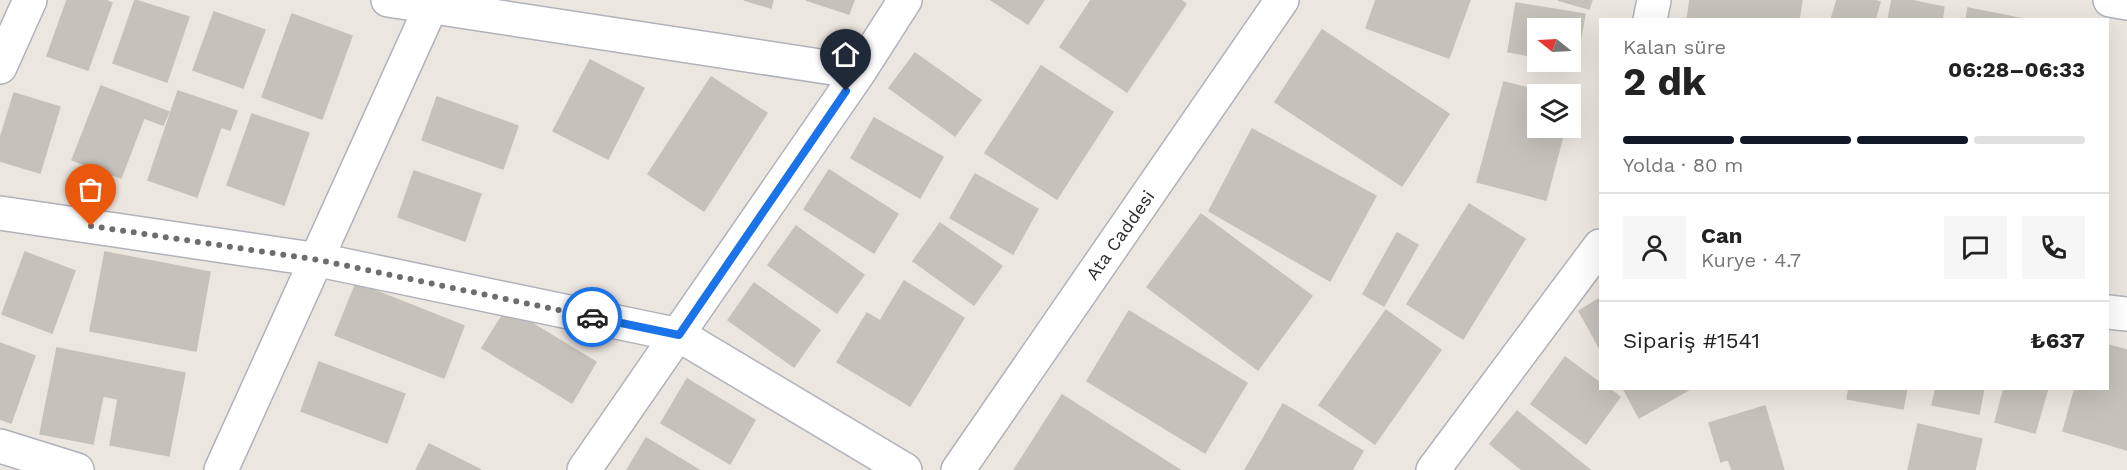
<!DOCTYPE html>
<html lang="tr">
<meta charset="utf-8">
<style>
body{margin:0;font-family:"Work Sans",sans-serif;background:#f6f6f6;color:#222;height:100vh;display:flex;flex-direction:column;font-size:22px;white-space:nowrap}
*{box-sizing:border-box;margin:0}
p{font-size:20px;color:#767676}
.icon{flex:none;width:33px;height:33px;fill:none;stroke:currentColor;stroke-width:2;stroke-linecap:round;stroke-linejoin:round}
.map{position:relative;flex:1;overflow:hidden}
.details{position:absolute;left:1599px;top:18px;width:510px;height:372px;display:flex;flex-direction:column;background:#fff;border-radius:0px;box-shadow:0 6px 24px #0002}
.details>*{flex:none}
.needle{width:39px;rotate:288deg}
.tools{position:absolute;left:1527px;top:18px;display:grid;gap:12px}
.tools a{display:grid;place-items:center;width:54px;height:54px;border-radius:0px;background:#fff;box-shadow:0 6px 24px #0002;font-size:30px}
.pin{position:absolute;display:grid;place-items:center;width:51px;height:51px;color:#fff;margin:-62px -26px;border-radius:50% 50% 50% 0;rotate:-45deg;box-shadow:0 0 6px #0007}
.pin .icon{rotate:45deg}
.courier{position:absolute;display:grid;place-items:center;width:60px;height:60px;margin:-30px;border:4px solid #1a73e8;border-radius:50%;background:#fff;color:#222;box-shadow:0 2px 8px #0007}
.head em{font-style:normal;font-weight:700}
.head div{display:flex;flex-direction:column-reverse}
.head{display:flex;align-items:center;justify-content:space-between;height:102px;padding:0 24px}
h1{font-size:39px;font-weight:700;line-height:45px}
.bar{display:grid;grid-template-columns:repeat(4,1fr);gap:9px 6px;align-content:center;height:72px;padding:0 24px}
.bar i{height:8px;border-radius:4px;background:#e0e0e0}
.bar .on{background:#111827}
.bar p{grid-column:span 4}
.line{display:flex;align-items:center;gap:15px;padding:0 24px;border-top:2px solid #e0e0e0}
.line div{flex:1}
.round{display:grid;place-items:center;flex:none;width:63px;height:63px;border-radius:0px;background:#f6f6f6}
.map>svg:first-child{display:block}
.building{fill:#c5c1bb;stroke:#c7c2b9;stroke-width:1.5}
.lines{fill:none;stroke-linecap:round;stroke-linejoin:round}
.minor-casing{stroke:#b0b2bb;stroke-width:36}
.minor{stroke:#fff;stroke-width:33}
.done{stroke:#6f6d6b;stroke-width:6;stroke-dasharray:0 10.8}
.route{stroke:#1a73e8;stroke-width:8}
.labels{text-anchor:middle;dominant-baseline:central;stroke-width:6;stroke-linejoin:round;paint-order:stroke}
.street-label{font-size:18px;fill:#2c2c2c;stroke:#fff}
</style>
<div class="map">
<svg width="2127" height="470" viewBox="0 0 2127 470">
<rect width="100%" height="100%" fill="#ece6e0"/>
<!-- building -->
<path class="building" d="M67,0H105L112,3L88,70L47,56Z
M135,0L189,17L167,82L113,63Z
M744,0H773L771,8Z
M806,0H854L849,14Z
M991,0H1044L1028,24Z
M1091,0H1181L1186,4L1127,92L1060,47Z
M1376,0H1470L1449,58L1366,28Z
M1558,0H1592L1589,9Z
M1690,0H1802L1799,20H1687Z
M1837,0H1873L1880,2L1875,20H1831Z
M1892,0H1909L1944,7L1942,20H1888Z
M1516,3L1585,14L1576,64L1564,62H1570V28H1538V57L1508,52Z
M1968,8L2024,19V20H1966Z
M214,12L265,30L243,88L193,70Z
M292,14L352,36L322,119L262,97Z
M1322,30L1449,114L1402,186L1275,102Z
M915,53L981,100L955,136L889,88Z
M590,60L644,88L608,159L553,131Z
M1041,66L1113,112L1057,199L985,153Z
M711,77L767,113L704,211L648,174Z
M1504,82L1552,94H1538V128H1565L1546,200L1477,182Z
M101,86L169,112L163,125L144,118L121,178L72,160Z
M178,91L237,111L230,130L221,127L197,197L148,180Z
M14,93L60,107L40,173L0,161V139Z
M437,97L518,126L503,169L422,140Z
M252,114L309,133L284,205L227,185Z
M874,118L943,157L920,198L851,158Z
M1252,129L1376,196L1330,281L1209,211Z
M829,170L898,214L874,253L804,209Z
M414,171L481,194L465,241L398,217Z
M975,174L1038,209L1013,254L950,218Z
M1469,204L1525,239L1463,339L1407,304Z
M1201,214L1312,296L1258,370L1147,287Z
M940,223L1002,266L974,305L913,261Z
M796,226L864,275L837,313L768,265Z
M1397,233L1418,245L1384,306L1363,294Z
M25,252L75,271L52,333L2,314Z
M105,252L210,272L196,351L90,331Z
M904,281L964,318L910,406L837,362L867,313L880,321Z
M356,283L464,326L444,378L335,335Z
M754,283L820,330L794,367L728,320Z
M1600,298V349L1579,311Z
M507,308L596,362L572,403L482,348Z
M1386,310L1441,350L1375,444L1319,405Z
M1129,311L1247,383L1205,453L1087,381Z
M0,343L35,356L11,423L0,419Z
M2108,345L2127,350V450L2063,431L2075,388H2108Z
M57,348L185,373L169,456L110,445L118,399L103,396L93,444L40,434Z
M1565,357L1600,383V388H1608L1620,397L1586,444L1531,404Z
M319,362L405,394L387,443L301,411Z
M687,379L755,420L730,464L661,423Z
M1623,388H1692L1639,418Z
M1849,388H1907L1903,409L1847,399Z
M1936,388H1984L1979,414L1932,405Z
M2004,388H2048L2035,433L1995,422Z
M1062,395L1180,470H1014Z
M1283,404L1363,451L1352,470H1245Z
M1765,406L1784,470H1732L1728,459L1721,462L1709,423Z
M1517,411L1590,470H1522L1490,444Z
M1918,424L1982,439L1975,470H1908Z
M646,438L699,470H627Z
M429,444L481,470H416Z"/>
<g class="lines">
<!-- minor casing -->
<g class="minor-casing">
<path id="minor" d="M388,0L859,72
M2110,0L2127,3
M1650,20L1654,0
M0,67L30,0
M0,213L319,260L679,335L905,470
M2108,312L2127,314
M0,446L77,470
M221,470L434,0
M584,470L859,72L905,0
M958,470L1282,0
M1433,470L1600,246"/>
</g>
<!-- minor -->
<use href="#minor" class="minor"/>
</g>
<g class="lines">
<!-- done -->
<path class="done" d="M91,226L319,260L592,317"/>
<!-- route -->
<path class="route" d="M592,317L679,335L846,91"/>
</g>
<g class="labels">
<!-- street labels -->
<g class="street-label">
<text transform="translate(1120 235) rotate(-55)">Ata Caddesi</text>
</g>
</g>
</svg>
<div class="tools">
<a><svg class="needle" viewBox="-14 -14 28 28"><path d="M0-13l5 13h-10z" fill="#e53935"/><path d="M0 13l5-13h-10z" fill="#767676"/></svg></a>
<a><svg class="icon" aria-label="layers" viewBox="0 0 24 24"><path d="M12 4l9 5-9 5-9-5zM3 14l9 5 9-5"/></svg></a>
</div>
<div class="pin" style="left:91px;top:226px;background:#ea580c"><svg class="icon" aria-label="bag" viewBox="0 0 24 24"><path d="M5 8h14l-1 12H6zM9 8a3 3 0 0 1 6 0"/></svg></div>
<div class="pin" style="left:846px;top:91px;background:#1f2937"><svg class="icon" aria-label="home" viewBox="0 0 24 24"><path d="M3 11l9-7 9 7M6 9v11h12V9"/></svg></div>
<div class="courier" style="left:592px;top:317px"><svg class="icon" aria-label="car" viewBox="0 0 24 24"><path d="M5 17H2v-5l4-1 3-4h7l3 4 3 1v5h-3M9 17h6M6 11h13"/><circle cx="7" cy="17" r="2"/><circle cx="17" cy="17" r="2"/></svg></div>
<section class="details">
<div class="head"><div><h1>2 dk</h1><p>Kalan süre</p></div><em>06:28–06:33</em></div>
<div class="bar"><i class="on"></i><i class="on"></i><i class="on"></i><i></i><p>Yolda · 80 m</p></div>
<div class="line" style="height:108px"><a class="round"><svg class="icon" aria-label="person" viewBox="0 0 24 24"><circle cx="12" cy="8" r="4"/><path d="M4 21q1-7 8-7t8 7"/></svg></a><div><b>Can</b><p>Kurye · 4.7</p></div><a class="round"><svg class="icon" aria-label="chat" viewBox="0 0 24 24"><path d="M4 5h16v11H9l-5 4z"/></svg></a><a class="round"><svg class="icon" aria-label="phone" viewBox="0 0 24 24"><path d="M5 4h4l2 5-3 2q2 4 5 5l2-3 5 2v4C11 20 4 13 5 4z"/></svg></a></div>
<div class="line" style="height:78px"><div>Sipariş #1541</div><b>₺637</b></div>
</section>
</div>
